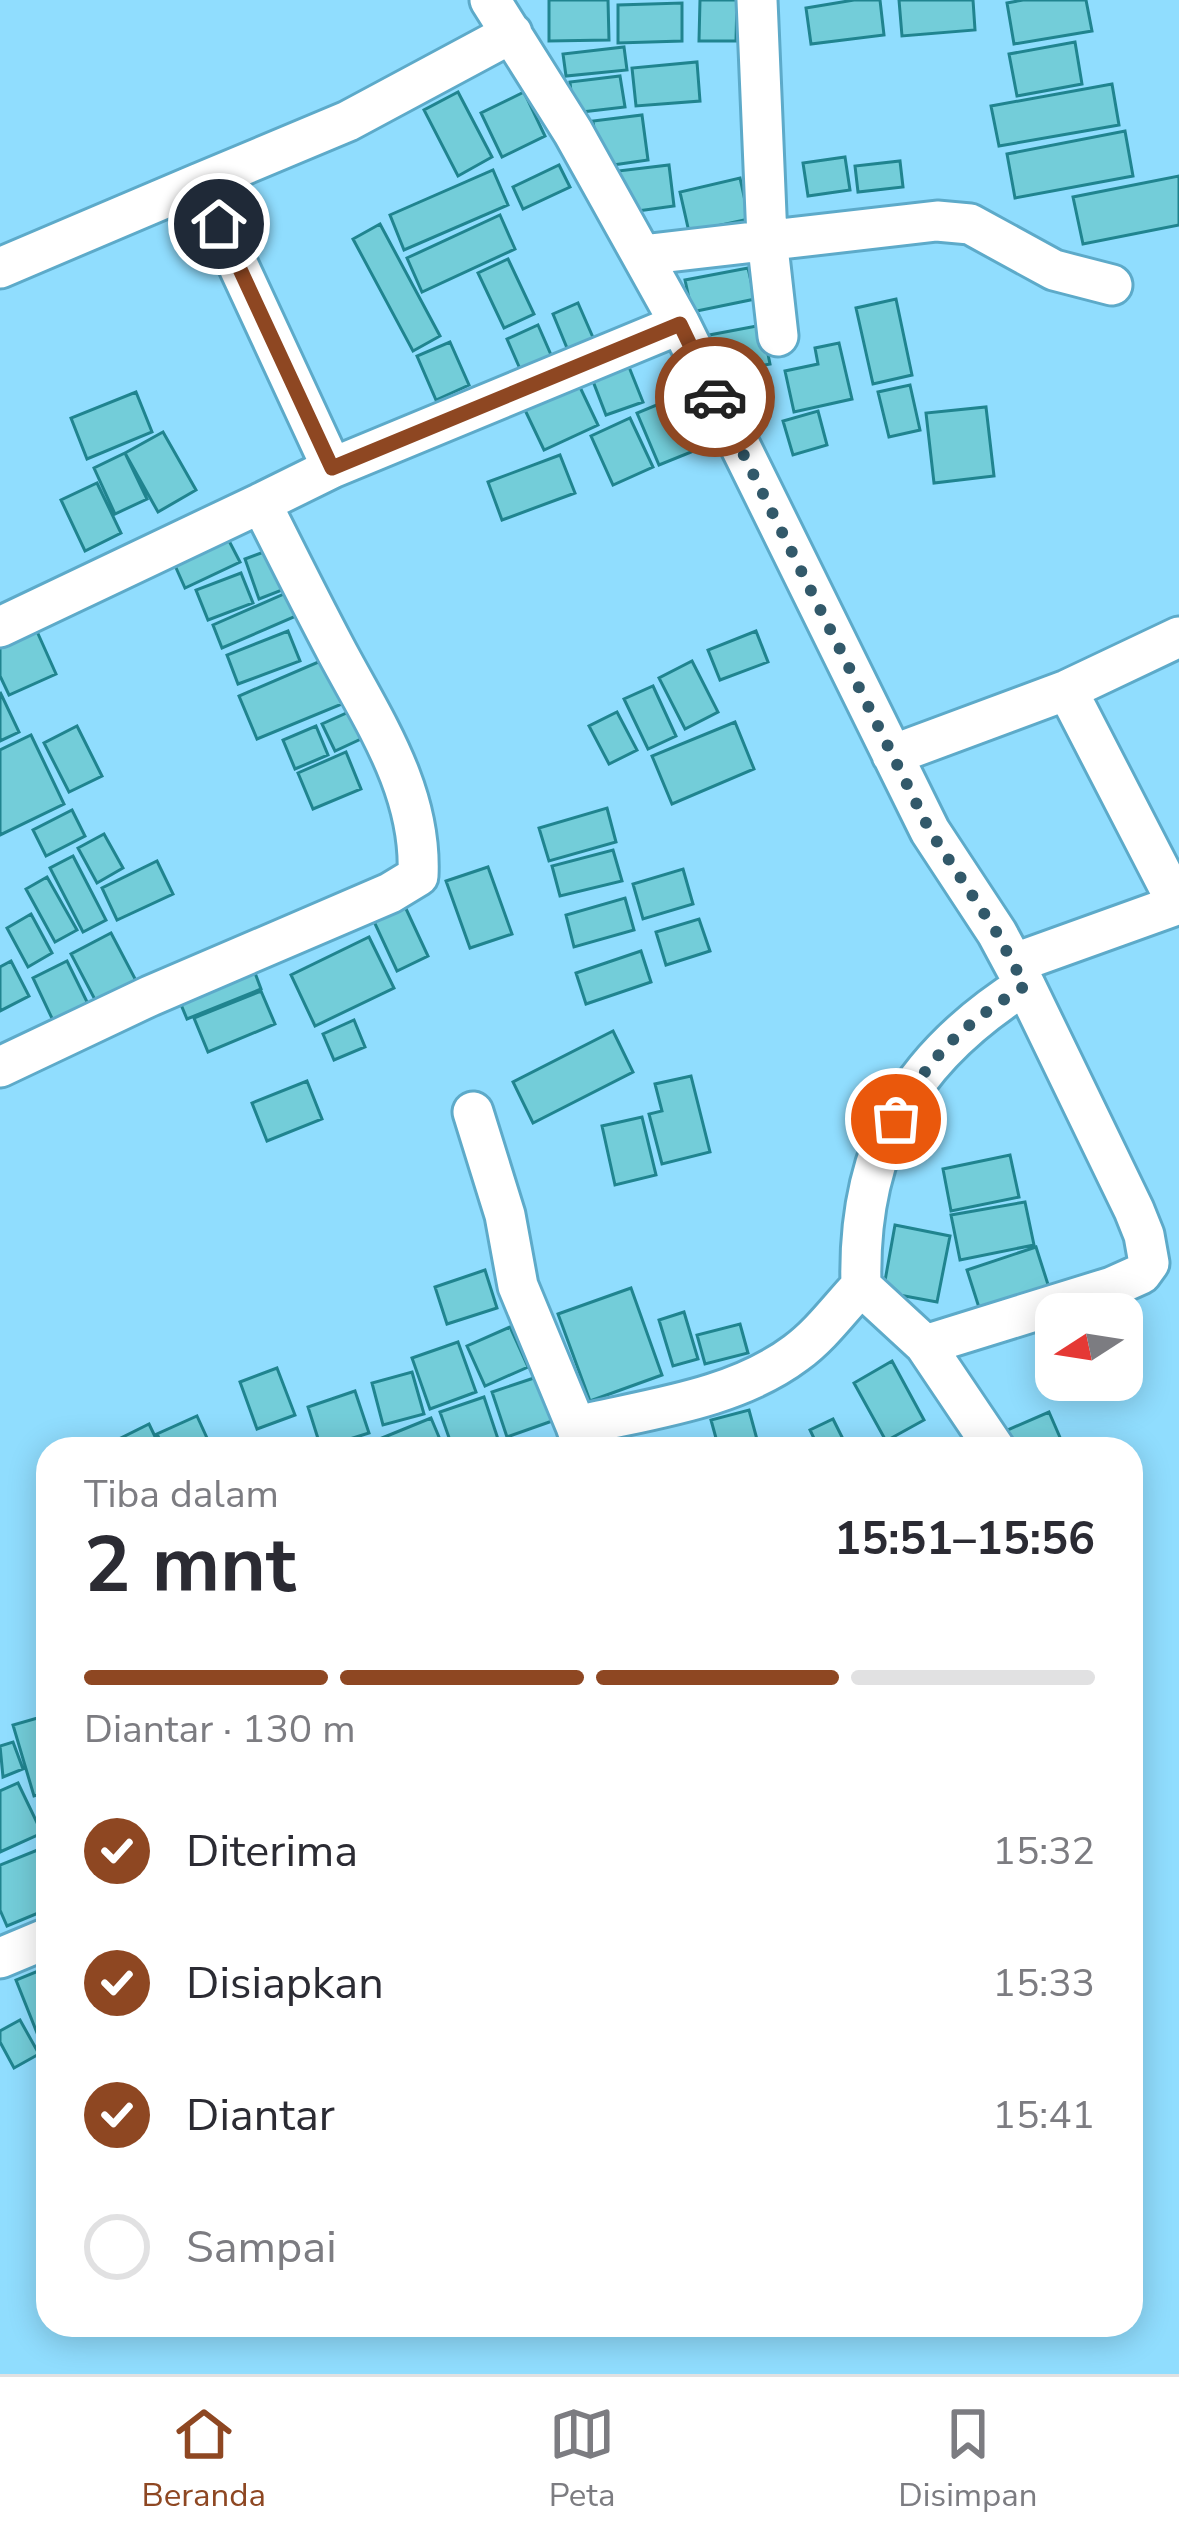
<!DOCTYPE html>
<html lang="id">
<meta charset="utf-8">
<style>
body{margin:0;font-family:"Nunito Sans",sans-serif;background:#f2f2f3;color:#2b2b33;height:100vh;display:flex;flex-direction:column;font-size:45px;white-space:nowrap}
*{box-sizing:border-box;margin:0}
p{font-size:39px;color:#7c7c81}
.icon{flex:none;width:66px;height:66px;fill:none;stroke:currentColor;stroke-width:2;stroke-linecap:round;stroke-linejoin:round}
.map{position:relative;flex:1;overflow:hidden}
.drawer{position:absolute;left:36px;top:1437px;width:1107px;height:900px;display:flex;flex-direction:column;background:#fff;border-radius:36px;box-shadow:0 6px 30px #0003}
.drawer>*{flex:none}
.needle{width:78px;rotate:258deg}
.buttons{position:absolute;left:1035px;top:1293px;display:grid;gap:24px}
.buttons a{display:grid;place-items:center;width:108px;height:108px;border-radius:24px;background:#fff;box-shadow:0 6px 30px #0003;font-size:60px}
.pin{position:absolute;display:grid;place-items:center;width:102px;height:102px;color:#fff;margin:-51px;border:6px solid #fff;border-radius:50%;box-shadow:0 3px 12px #0007}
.courier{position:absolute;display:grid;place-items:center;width:120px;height:120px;margin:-60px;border:9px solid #8e4722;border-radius:50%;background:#fff;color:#222;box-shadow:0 3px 15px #0007}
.overview em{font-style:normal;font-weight:700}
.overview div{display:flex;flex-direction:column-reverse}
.overview{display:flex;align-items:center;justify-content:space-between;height:204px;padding:0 48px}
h1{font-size:78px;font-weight:700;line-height:90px}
.bar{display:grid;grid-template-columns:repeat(4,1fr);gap:18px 12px;align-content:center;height:144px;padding:0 48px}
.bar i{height:15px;border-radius:9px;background:#e1e1e2}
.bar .active{background:#8e4722}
.bar p{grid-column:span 4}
ol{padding:0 48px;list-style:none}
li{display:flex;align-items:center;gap:36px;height:132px}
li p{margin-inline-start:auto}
li .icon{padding:12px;border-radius:50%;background:#8e4722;color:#fff;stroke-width:4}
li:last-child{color:#7c7c81}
li i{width:66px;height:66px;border:6px solid #e1e1e2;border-radius:50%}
.tabs{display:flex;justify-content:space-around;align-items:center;height:168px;border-top:3px solid #e1e1e2;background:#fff;font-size:33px;color:#7c7c81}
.tabs a{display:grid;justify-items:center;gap:6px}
.tabs .active{color:#8e4722}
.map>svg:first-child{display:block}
.building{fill:#73cdd9;stroke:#20848f;stroke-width:3}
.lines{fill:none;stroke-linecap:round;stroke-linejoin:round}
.street-casing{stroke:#5daac9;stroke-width:45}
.street{stroke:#fff;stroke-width:39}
.done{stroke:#32596a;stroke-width:12;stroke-dasharray:0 21.6}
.route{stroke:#8e4722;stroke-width:15}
</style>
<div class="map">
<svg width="1179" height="2374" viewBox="0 0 1179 2374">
<rect width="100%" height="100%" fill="#90ddfe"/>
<!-- building -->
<path class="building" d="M549,0H608L609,40L549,41Z
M700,0H737L736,41H699Z
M854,0H880L884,35L811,44L806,8Z
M899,0H973L975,30L902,36Z
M1023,0H1086L1092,31L1014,44L1007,3Z
M682,3V41L618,43V5Z
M1075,42L1082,84L1017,96L1009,54Z
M624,47L627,70L566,76L563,54Z
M697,62L700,101L636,106L632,68Z
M620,76L625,107L573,113L570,82Z
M1112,84L1119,125L999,146L991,106Z
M458,92L492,157L458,176L424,110Z
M524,92L545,136L502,157L481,113Z
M642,115L648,160L599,167L593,121Z
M1125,131L1133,176L1015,198L1007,154Z
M845,157L850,190L808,196L803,163Z
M900,161L903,187L858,192L855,166Z
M559,165L570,187L523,209L513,187Z
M669,165L674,206L623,213L618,171Z
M493,170L508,205L404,250L390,215Z
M1179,176V225L1083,244L1073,197Z
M740,178L749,219L689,232L680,192Z
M500,215L515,249L422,292L407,258Z
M380,224L440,336L413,351L353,239Z
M508,259L534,314L504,328L478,273Z
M748,268L755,299L692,312L685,280Z
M896,299L912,375L873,384L856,308Z
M578,303L598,349L572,360L553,314Z
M538,325L555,364L524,378L507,339Z
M762,325L770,364L711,375L704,336Z
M450,342L469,385L436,400L417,356Z
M839,343L852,399L794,412L785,371L818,364L815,348Z
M627,362L643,402L606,415L591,376Z
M578,383L598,425L544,450L524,408Z
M910,385L920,430L889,437L878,392Z
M693,390L716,442L659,465L637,413Z
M136,392L152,432L87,459L71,418Z
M986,407L994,476L934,483L926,413Z
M818,411L827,445L793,455L783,421Z
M630,418L653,467L613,485L591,436Z
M163,432L196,490L158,512L125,453Z
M125,453L147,499L115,514L94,468Z
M560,455L575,493L502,520L488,482Z
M97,483L121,533L85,551L61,500Z
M226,535L240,562L185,588L173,561Z
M280,546L295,585L259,599L245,559Z
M241,573L253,603L208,620L196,590Z
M300,587L310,610L222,648L213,625Z
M35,627L56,674L9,695L0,676V643Z
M288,631L300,661L238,684L227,655Z
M756,631L768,662L720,680L708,650Z
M323,660L342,704L257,739L239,696Z
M692,661L718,712L685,729L659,678Z
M653,686L676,736L648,749L624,699Z
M0,692L19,732L0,741Z
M351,711L363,738L335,751L322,724Z
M617,712L637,750L609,764L589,726Z
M735,722L754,769L672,804L652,756Z
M77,726L102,776L69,792L44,743Z
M316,726L328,755L295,769L283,740Z
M31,735L64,804L0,835V750Z
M346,752L361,789L313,809L298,773Z
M607,808L616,842L549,861L539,828Z
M72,810L85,836L46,856L33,830Z
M104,834L123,868L97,883L78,848Z
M613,850L622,881L560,896L552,866Z
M73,856L106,920L83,932L50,868Z
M157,861L173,894L117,920L102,888Z
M488,867L512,934L470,948L446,881Z
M683,869L693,904L643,919L633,884Z
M47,877L77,930L55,942L26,889Z
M401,898L428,956L397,971L370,913Z
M625,898L634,930L574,947L566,915Z
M31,914L52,953L28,967L7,928Z
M699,919L710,951L666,965L656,932Z
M111,933L142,992L102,1013L71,954Z
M369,937L394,988L315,1026L291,975Z
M641,951L651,982L586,1004L576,973Z
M11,961L29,996L0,1011V967Z
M67,961L93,1014L58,1031L33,978Z
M252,965L261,989L187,1019L177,995Z
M261,991L275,1024L208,1052L194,1018Z
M354,1020L365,1047L334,1060L323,1034Z
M613,1031L633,1072L533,1123L513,1082Z
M691,1076L710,1152L662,1164L649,1114L662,1111L655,1084Z
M307,1081L322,1119L267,1141L252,1103Z
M642,1117L656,1175L615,1185L602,1126Z
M1010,1155L1019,1197L951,1211L943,1169Z
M1025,1202L1034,1245L960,1260L951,1215Z
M895,1225L950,1236L937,1302L883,1292Z
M1036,1247L1052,1297L983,1320L967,1270Z
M485,1270L497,1308L447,1324L435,1287Z
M631,1288L662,1375L590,1401L558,1314Z
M684,1312L698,1359L673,1366L659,1320Z
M740,1324L748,1353L705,1364L697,1335Z
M510,1327L528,1367L485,1386L467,1346Z
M458,1342L476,1392L430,1409L412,1358Z
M892,1361L924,1420L886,1441L854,1383Z
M277,1368L295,1415L257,1429L240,1382Z
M412,1372L424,1414L383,1425L372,1383Z
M540,1376L555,1420L507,1437L492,1392Z
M355,1391L369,1433L321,1448L308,1407Z
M484,1397L499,1442L480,1449H453L440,1412Z
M749,1410L758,1443L719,1449L711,1420Z
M1049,1412L1065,1449H1010L1003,1432Z
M197,1416L212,1449H164L157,1434Z
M431,1418L444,1449H355Z
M833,1419L848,1449H819L810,1430Z
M149,1424L161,1449H109L107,1445Z
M48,1715V1792L34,1796L13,1725Z
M13,1742L23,1769L3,1777L0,1746Z
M18,1783L42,1833L0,1852V1791Z
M40,1849L48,1870V1909L7,1926L0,1910V1865Z
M48,1967V2046L43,2048L16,1980Z
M20,2020L39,2054L14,2068L0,2042V2031Z"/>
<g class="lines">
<!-- street casing -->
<g class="street-casing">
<path id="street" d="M490,0L573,132L680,324L930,831L997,933L1025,985C910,1058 857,1147 861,1286C840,1308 821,1335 796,1353C735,1399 648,1409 576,1426L584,1449
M757,0L767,238L778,336
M642,255L937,221L970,224L1054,270L1112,285
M0,268L200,183
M332,468L680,324
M0,627L261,503
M1067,690L1178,905
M892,755L1067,690L1179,637
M1015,963L1179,904
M0,1067L150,996L390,893L418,876C422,792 375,723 337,652C311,603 286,553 261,503L332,468L200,183L348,121L512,33
M473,1112L505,1215L518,1286L576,1426
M861,1286L925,1345L995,1449
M925,1345L1112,1287L1141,1274L1149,1263L1144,1235L1134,1210L1025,985
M0,1958L48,1938"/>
</g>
<!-- street -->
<use href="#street" class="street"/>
</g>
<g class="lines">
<!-- done -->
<path class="done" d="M715,397L930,831L997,933L1025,986C964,1024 930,1054 896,1119"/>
<!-- route -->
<path class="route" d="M219,224L332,468L680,324L715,397"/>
</g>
</svg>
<div class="buttons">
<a><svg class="needle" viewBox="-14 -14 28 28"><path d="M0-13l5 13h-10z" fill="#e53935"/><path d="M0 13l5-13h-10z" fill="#7c7c81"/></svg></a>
</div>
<div class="pin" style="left:896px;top:1119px;background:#ea580c"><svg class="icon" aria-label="bag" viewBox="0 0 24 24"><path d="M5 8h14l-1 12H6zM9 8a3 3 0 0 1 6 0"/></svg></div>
<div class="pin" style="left:219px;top:224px;background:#1f2937"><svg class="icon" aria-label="home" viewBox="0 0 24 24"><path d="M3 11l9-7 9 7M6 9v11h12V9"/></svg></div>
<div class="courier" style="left:715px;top:397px"><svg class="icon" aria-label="car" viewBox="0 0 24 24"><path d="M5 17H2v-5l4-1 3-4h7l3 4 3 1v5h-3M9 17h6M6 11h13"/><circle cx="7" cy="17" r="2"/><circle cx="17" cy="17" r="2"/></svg></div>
<section class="drawer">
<div class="overview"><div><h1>2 mnt</h1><p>Tiba dalam</p></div><em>15:51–15:56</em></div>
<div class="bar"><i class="active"></i><i class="active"></i><i class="active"></i><i></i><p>Diantar · 130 m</p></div>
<ol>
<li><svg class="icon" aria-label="check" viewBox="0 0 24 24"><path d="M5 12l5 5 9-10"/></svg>Diterima<p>15:32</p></li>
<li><svg class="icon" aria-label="check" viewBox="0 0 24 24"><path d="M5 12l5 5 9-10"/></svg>Disiapkan<p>15:33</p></li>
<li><svg class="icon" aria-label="check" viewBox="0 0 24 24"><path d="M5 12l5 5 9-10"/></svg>Diantar<p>15:41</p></li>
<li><i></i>Sampai</li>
</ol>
</section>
</div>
<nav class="tabs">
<a class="active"><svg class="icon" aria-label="home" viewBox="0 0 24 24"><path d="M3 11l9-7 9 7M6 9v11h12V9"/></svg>Beranda</a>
<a><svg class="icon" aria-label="map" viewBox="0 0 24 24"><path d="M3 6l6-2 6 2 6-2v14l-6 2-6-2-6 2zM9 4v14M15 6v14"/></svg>Peta</a>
<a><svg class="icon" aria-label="saved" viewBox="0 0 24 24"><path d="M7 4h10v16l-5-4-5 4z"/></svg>Disimpan</a>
</nav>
